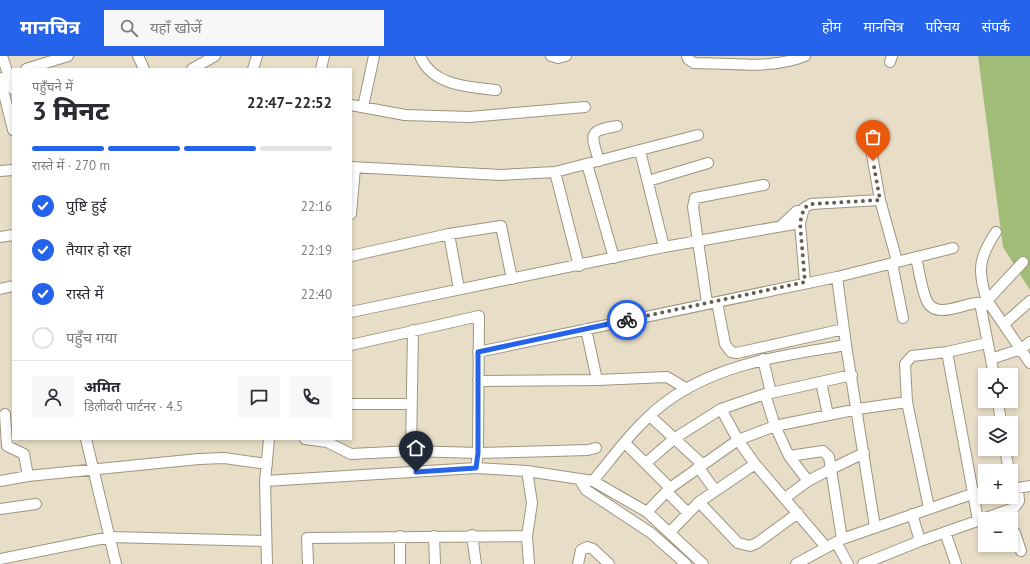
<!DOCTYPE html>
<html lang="hi">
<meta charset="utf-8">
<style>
body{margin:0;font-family:"PT Sans","Noto Sans Devanagari",sans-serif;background:#f7f7f7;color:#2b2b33;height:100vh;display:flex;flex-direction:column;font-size:15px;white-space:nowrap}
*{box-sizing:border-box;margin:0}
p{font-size:13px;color:#7c7c81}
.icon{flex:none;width:22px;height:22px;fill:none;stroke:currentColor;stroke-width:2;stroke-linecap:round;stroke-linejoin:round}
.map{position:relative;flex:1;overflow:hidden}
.details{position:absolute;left:12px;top:12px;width:340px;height:372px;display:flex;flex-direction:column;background:#fff;border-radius:0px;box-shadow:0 2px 6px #0003}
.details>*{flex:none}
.tools{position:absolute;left:978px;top:312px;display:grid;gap:8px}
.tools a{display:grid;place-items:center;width:40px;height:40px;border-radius:0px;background:#fff;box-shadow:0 2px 6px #0003;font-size:20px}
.pin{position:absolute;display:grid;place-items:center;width:34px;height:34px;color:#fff;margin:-41px -17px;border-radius:50% 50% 50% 0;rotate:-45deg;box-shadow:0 0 4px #0007}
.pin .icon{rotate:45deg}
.courier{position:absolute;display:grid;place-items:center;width:40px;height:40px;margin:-20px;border:3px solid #2563eb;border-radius:50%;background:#fff;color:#222;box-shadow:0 1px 5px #0007}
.head em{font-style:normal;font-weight:800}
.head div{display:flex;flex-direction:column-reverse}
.head{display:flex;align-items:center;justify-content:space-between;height:68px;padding:0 20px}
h1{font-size:26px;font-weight:800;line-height:30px}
.bar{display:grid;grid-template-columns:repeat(4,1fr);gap:6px 4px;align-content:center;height:48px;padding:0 20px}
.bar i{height:5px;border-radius:3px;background:#e1e1e2}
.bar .on{background:#2563eb}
.bar p{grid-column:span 4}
.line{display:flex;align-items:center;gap:10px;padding:0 20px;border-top:1px solid #e1e1e2}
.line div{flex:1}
.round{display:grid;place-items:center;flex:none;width:42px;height:42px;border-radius:0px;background:#f7f7f7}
ol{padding:0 20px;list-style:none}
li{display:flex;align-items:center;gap:12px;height:44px}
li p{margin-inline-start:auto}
li .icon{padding:4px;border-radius:50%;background:#2563eb;color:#fff;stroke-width:4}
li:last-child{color:#7c7c81}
li i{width:22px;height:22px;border:2px solid #e1e1e2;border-radius:50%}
header{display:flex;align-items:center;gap:24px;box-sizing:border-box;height:56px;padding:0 20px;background:#2563eb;color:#fff}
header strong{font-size:19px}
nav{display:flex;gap:22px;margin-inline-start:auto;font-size:14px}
.search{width:280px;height:36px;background:#f7f7f7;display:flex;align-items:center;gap:10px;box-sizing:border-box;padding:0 14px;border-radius:0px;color:#7c7c81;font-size:15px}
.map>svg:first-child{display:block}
.green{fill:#a1bc77}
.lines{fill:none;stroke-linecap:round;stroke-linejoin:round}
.minor-casing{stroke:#9e9580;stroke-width:12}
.minor{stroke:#fff;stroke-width:10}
.done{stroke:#655f51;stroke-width:4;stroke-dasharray:0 7.2}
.route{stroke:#2563eb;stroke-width:5}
</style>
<header>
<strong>मानचित्र</strong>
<div class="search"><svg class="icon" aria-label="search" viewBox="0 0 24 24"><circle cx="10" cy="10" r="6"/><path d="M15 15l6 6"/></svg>यहाँ खोजें</div>
<nav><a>होम</a><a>मानचित्र</a><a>परिचय</a><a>संपर्क</a></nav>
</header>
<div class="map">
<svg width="1030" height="508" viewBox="0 0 1030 508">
<rect width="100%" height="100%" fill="#e8dec7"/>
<!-- green -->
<path class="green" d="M978,0H1030V234L1003,191Z"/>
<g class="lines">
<!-- minor casing -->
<g class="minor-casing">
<path id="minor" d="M2,0L13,33
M138,0L144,13
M420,0C432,30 469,31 496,34
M551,0L558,2L566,0
M687,0L688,3L694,7C730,7 771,14 805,0
M890,6L892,0
M26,13L68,0
M192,13L215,0
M253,13L257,0
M321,13L324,0
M0,22L13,74
M351,49L405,59L469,61L585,51
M363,51L374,0
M871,93L880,144L897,205
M640,95L664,191
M599,105C591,78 587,75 617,70
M587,108L614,202
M351,111L501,119L555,116L698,79
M0,115L13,114
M555,116L579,210
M648,125L708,107
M351,158L355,112
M781,170L797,155H803
M449,178L459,233
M0,181L13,179
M351,200L449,178L501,170L512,223
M916,201C919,215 921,230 926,243C934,264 960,249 976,247C981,246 986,248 991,250L1030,307
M892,207L903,262
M837,221L846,289
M805,226L800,167L804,152L811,148L880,144
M0,233L13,230
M987,244C977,215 979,201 996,176
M717,246L725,288L731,296L737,297L844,273
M707,247L693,151L695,142L764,129
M980,247L994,319
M984,248L1023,206
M351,256L664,191L800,167
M1004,268L1030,245
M586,273L597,324
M351,289L479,260L478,397L476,412
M478,296L837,221L953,192
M947,296L978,464
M763,303L771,337L765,338L775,370L789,400L808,425
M991,303L1021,293L1030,286
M478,325L597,324L667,321L687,333
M821,326L828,359
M771,337L852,319
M998,345L1001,367
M351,348H412
M721,353L738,384L755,408
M5,358L7,390L24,398L28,420
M650,360L702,408
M86,383L116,508
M305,383L327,386L351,398L411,395L478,397L588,394L596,392
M625,387L670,432
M1005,393L1009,415
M411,395L413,274
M789,400L823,395L829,401L831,413L864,397
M646,407L675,382L721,353L765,338
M698,411L715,434
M527,415L532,447L527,480L529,508
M579,423L586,434L651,477L686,508
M0,425L28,420L199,403L224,402L267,408
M265,425L476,412L527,415L593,425L647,456L703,508
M593,425C617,396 641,362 673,341C725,306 787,299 846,289L875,471
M1011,433L1030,430
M667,436L688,457
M785,442L808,425L831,413L842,483
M699,446L738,487L750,490L757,487L798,457
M929,452L907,346L905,308L912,300L947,296L987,287
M0,453L36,448
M647,456L670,432L738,384L775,370L858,353L907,346
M912,458L920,485
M1011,472L1015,477L1021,495
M670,476L699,446L755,408L826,491
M945,476L956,508
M472,479L476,508
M400,480V508
M434,480L435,508
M836,486L848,508
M0,503L110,481L266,485
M267,508L265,425L269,383
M308,508L307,482L527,480
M578,508L581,494L587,491L593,493L609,508
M796,508L842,483L972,438L985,437
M863,508L920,485L1014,452L1019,445L1018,432"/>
</g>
<!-- minor -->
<use href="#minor" class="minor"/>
</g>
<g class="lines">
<!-- done -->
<path class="done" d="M627,264L805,226L800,167L804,152L811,148L880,144L873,105"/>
<!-- route -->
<path class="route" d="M416,416L476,412L478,397V296L627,264"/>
</g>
</svg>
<div class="tools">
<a><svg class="icon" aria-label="locate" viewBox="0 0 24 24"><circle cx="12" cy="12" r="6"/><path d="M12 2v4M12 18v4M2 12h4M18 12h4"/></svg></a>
<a><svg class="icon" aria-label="layers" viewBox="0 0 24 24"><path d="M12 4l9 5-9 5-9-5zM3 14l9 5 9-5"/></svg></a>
<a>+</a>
<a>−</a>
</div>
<div class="pin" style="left:873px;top:105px;background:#ea580c"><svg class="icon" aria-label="bag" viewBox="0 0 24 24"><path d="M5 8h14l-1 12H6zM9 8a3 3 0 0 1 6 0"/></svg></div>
<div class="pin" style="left:416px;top:416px;background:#1f2937"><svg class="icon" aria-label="home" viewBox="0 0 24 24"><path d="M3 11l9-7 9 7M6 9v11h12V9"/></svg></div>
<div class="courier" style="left:627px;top:264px"><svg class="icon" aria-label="bike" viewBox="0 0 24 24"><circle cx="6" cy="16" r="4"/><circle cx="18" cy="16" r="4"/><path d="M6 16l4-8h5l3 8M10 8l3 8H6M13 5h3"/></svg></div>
<section class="details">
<div class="head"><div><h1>3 मिनट</h1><p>पहुँचने में</p></div><em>22:47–22:52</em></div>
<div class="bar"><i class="on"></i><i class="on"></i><i class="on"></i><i></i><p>रास्ते में · 270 m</p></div>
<ol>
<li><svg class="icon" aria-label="check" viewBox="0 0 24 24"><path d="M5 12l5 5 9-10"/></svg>पुष्टि हुई<p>22:16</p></li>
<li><svg class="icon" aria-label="check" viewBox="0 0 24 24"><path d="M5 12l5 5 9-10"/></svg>तैयार हो रहा<p>22:19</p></li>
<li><svg class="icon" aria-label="check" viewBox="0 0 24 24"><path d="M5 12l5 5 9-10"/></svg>रास्ते में<p>22:40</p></li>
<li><i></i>पहुँच गया</li>
</ol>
<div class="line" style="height:72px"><a class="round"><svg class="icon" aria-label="person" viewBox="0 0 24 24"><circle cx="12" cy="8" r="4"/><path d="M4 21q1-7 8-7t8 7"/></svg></a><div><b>अमित</b><p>डिलीवरी पार्टनर · 4.5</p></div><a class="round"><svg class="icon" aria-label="chat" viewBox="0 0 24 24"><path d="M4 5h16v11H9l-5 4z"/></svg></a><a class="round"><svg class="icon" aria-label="phone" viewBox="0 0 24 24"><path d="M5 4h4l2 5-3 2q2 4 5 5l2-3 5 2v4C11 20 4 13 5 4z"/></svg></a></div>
</section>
</div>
